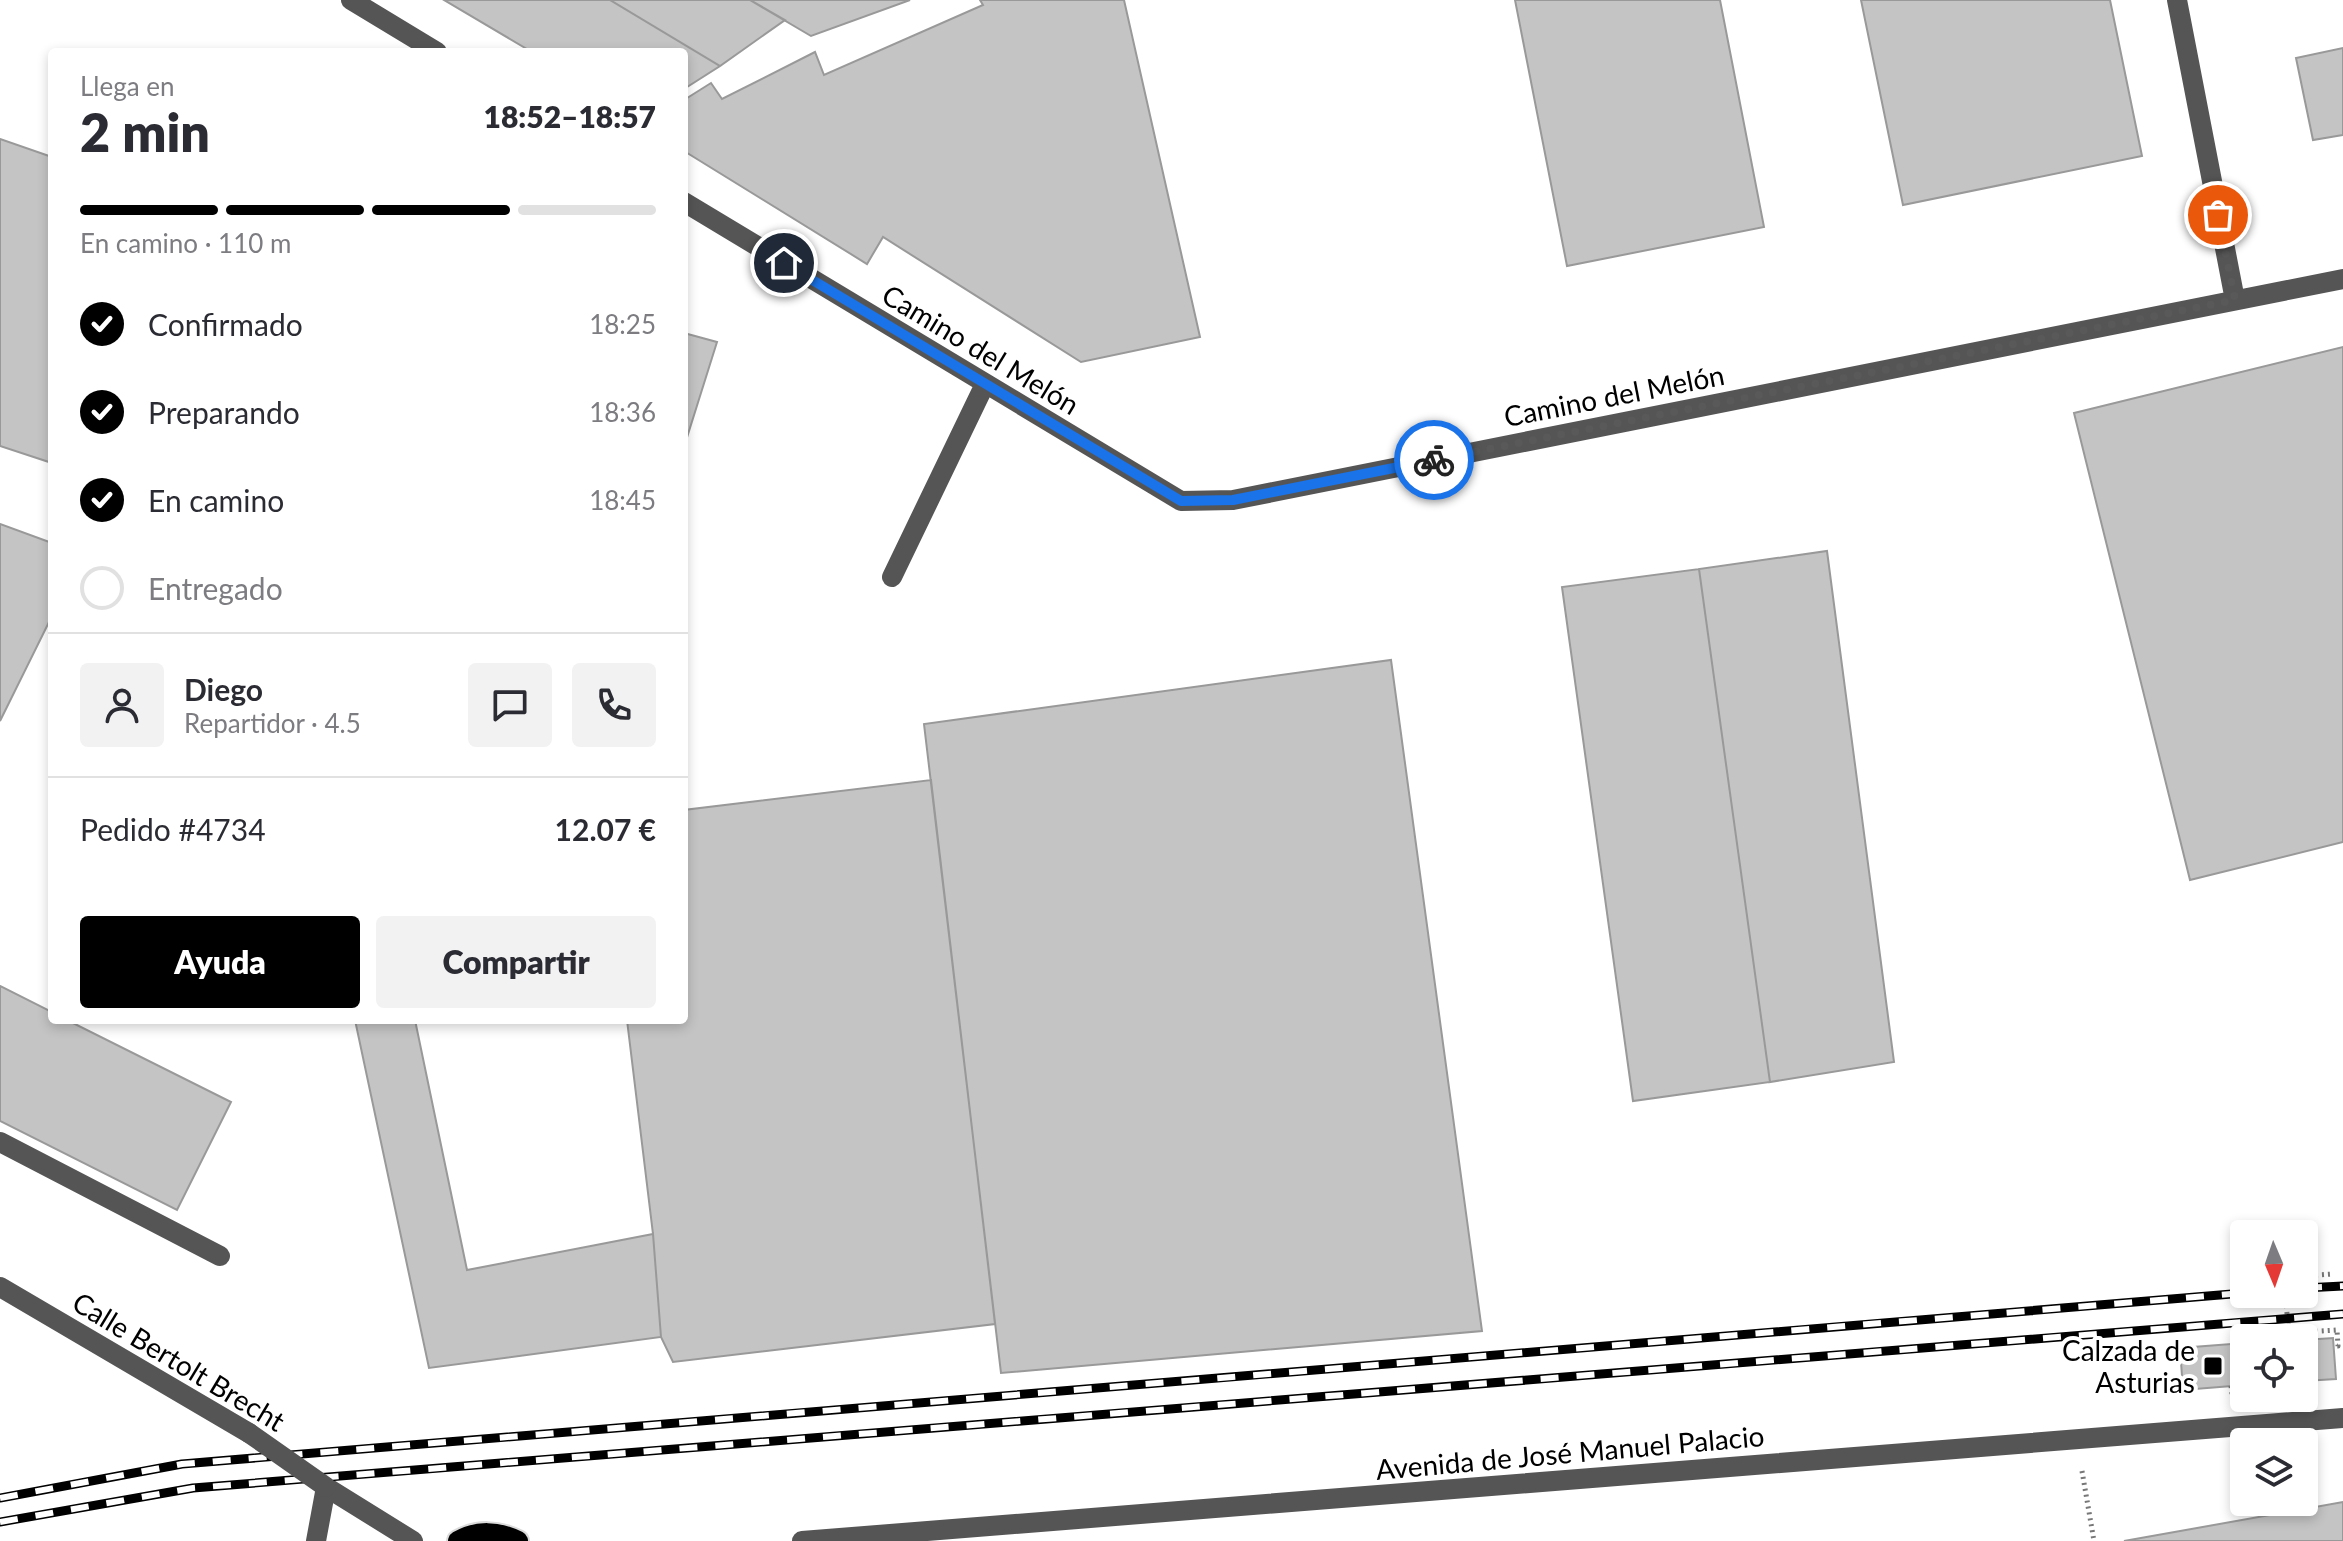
<!DOCTYPE html>
<html lang="es">
<meta charset="utf-8">
<style>
body{margin:0;font-family:Lato,sans-serif;background:#f2f2f3;color:#2b2b33;height:100vh;display:flex;flex-direction:column;font-size:30px;white-space:nowrap}
*{box-sizing:border-box;margin:0}
p{font-size:26px;color:#7c7c81}
.icon{flex:none;width:44px;height:44px;fill:none;stroke:currentColor;stroke-width:2;stroke-linecap:round;stroke-linejoin:round}
.map{position:relative;flex:1;overflow:hidden}
.details{position:absolute;left:48px;top:48px;width:640px;height:976px;display:flex;flex-direction:column;background:#fff;border-radius:8px;box-shadow:0 4px 12px #0003}
.details>*{flex:none}
.needle{width:52px;rotate:178deg}
.controls{position:absolute;left:2230px;top:1220px;display:grid;gap:16px}
.controls a{display:grid;place-items:center;width:88px;height:88px;border-radius:8px;background:#fff;box-shadow:0 4px 12px #0003;font-size:40px}
.pin{position:absolute;display:grid;place-items:center;width:68px;height:68px;color:#fff;margin:-34px;border:4px solid #fff;border-radius:50%;box-shadow:0 2px 8px #0007}
.courier{position:absolute;display:grid;place-items:center;width:80px;height:80px;margin:-40px;border:6px solid #1a73e8;border-radius:50%;background:#fff;color:#222;box-shadow:0 2px 10px #0007}
.headline em{font-style:normal;font-weight:800}
.headline div{display:flex;flex-direction:column-reverse}
.headline{display:flex;align-items:center;justify-content:space-between;height:136px;padding:0 32px}
h1{font-size:52px;font-weight:800;line-height:60px}
.bar{display:grid;grid-template-columns:repeat(4,1fr);gap:12px 8px;align-content:center;height:96px;padding:0 32px}
.bar i{height:10px;border-radius:6px;background:#e1e1e2}
.bar .selected{background:#000}
.bar p{grid-column:span 4}
.line{display:flex;align-items:center;gap:20px;padding:0 32px;border-top:2px solid #e1e1e2}
.line div{flex:1}
.round{display:grid;place-items:center;flex:none;width:84px;height:84px;border-radius:8px;background:#f2f2f3}
ol{padding:0 32px;list-style:none}
li{display:flex;align-items:center;gap:24px;height:88px}
li p{margin-inline-start:auto}
li .icon{padding:8px;border-radius:50%;background:#000;color:#fff;stroke-width:4}
li:last-child{color:#7c7c81}
li i{width:44px;height:44px;border:4px solid #e1e1e2;border-radius:50%}
.primary-button{display:flex;gap:16px;margin-top:auto;padding:16px 32px}
.primary-button a{flex:1;height:92px;border-radius:8px;background:#000;color:#fff;font-size:32px;font-weight:800;line-height:92px;text-align:center}
.primary-button a+a{background:#f2f2f3;color:#2b2b33}
.map>svg:first-child{display:block}
.building{fill:#c4c4c4;stroke:#999;stroke-width:2}
.lines{fill:none;stroke-linecap:round;stroke-linejoin:round}
.major-casing{stroke:#dbdbdb;stroke-width:24}
.path{stroke:#777;stroke-width:5;stroke-dasharray:2 4;stroke-linecap:butt}
.minor{stroke:#555;stroke-width:20}
.major{stroke:#000;stroke-width:20}
.rail-casing{stroke:#000;stroke-width:9}
.rail{stroke:#fff;stroke-width:6;stroke-dasharray:18;stroke-linecap:butt}
.minor-bridge{stroke:#555;stroke-width:20}
.done{stroke:#595959;stroke-width:8;stroke-dasharray:0 14.4}
.route{stroke:#1a73e8;stroke-width:10}
.poi-dot{fill:#000;stroke:#fff;stroke-width:3}
.labels{text-anchor:middle;dominant-baseline:central;stroke-width:8;stroke-linejoin:round;paint-order:stroke}
.street-label{font-size:28px;fill:#000;stroke:#fff}
.poi-label{font-size:28px;fill:#000;stroke:#fff;text-anchor:end}
</style>
<div class="map">
<svg width="2343" height="1541" viewBox="0 0 2343 1541">
<rect width="100%" height="100%" fill="#fff"/>
<!-- building -->
<path class="building" d="M444,0H610L720,66L684,89V52H532Z
M610,0H750L785,20L720,66Z
M750,0H910L811,36Z
M980,0H1124L1200,337L1081,362L883,237L867,264L684,151V100L711,83L722,99L815,52L824,75L983,5Z
M1515,0H1720L1764,227L1567,266Z
M1861,0H2110L2142,156L1903,205Z
M2343,48V135L2313,140L2296,58Z
M0,139L52,157V463L0,446Z
M684,333L717,342L684,447Z
M2343,347V842L2190,880L2074,413Z
M0,524L52,543V616L0,721Z
M1827,551L1894,1062L1770,1082L1699,569Z
M1699,569L1770,1082L1633,1101L1562,587Z
M1391,660L1482,1331L1001,1373L924,724Z
M931,780L995,1324L673,1362L661,1337L653,1234L627,1020H684V810Z
M0,986L52,1012V1020H67L231,1102L177,1210L0,1121Z
M355,1020H415L467,1270L653,1234L661,1337L429,1368Z
M2333,1338L2336,1379L2304,1381V1340Z
M2244,1343V1385L2183,1390L2180,1348Z
M2343,1502V1541H2124Z"/>
<g class="lines">
<!-- major casing -->
<g class="major-casing">
<path id="major" d="M458,1541C477,1530 498,1531 518,1541"/>
</g>
<!-- path -->
<path class="path" d="M2304,1276L2332,1274
M2285,1294L2289,1333L2337,1330L2338,1346H2334
M2231,1386L2232,1394L2235,1393
M2082,1471L2094,1541"/>
<!-- minor -->
<path class="minor" d="M351,0L437,52
M2177,0L2235,300
M684,202L1181,501L1233,500L2343,279
M892,577L985,384
M0,1142L220,1256
M0,1287L249,1433
M316,1541L326,1487L413,1541
M802,1541L2343,1418"/>
<!-- major -->
<use href="#major" class="major"/>
<!-- rail casing -->
<g class="rail-casing">
<path id="rail" d="M2304,1288L2343,1286
M0,1498L182,1464L2244,1293
M0,1522L193,1488L2343,1314"/>
</g>
<!-- rail -->
<use href="#rail" class="rail"/>
<!-- minor-bridge -->
<path class="minor-bridge" d="M249,1433L326,1487"/>
</g>
<g class="lines">
<!-- done -->
<path class="done" d="M1434,460L2235,300L2218,215"/>
<!-- route -->
<path class="route" d="M784,263L1181,501L1233,500L1434,460"/>
</g>
<!-- markers -->
<rect class="poi-dot" x="2203" y="1356" width="20" height="20" rx="4"/>
<g class="labels">
<!-- street labels -->
<g class="street-label">
<text transform="translate(981 349) rotate(31)">Camino del Melón</text>
<text transform="translate(1614 395) rotate(-11)">Camino del Melón</text>
<text transform="translate(179 1361) rotate(31)">Calle Bertolt Brecht</text>
<text transform="translate(1570 1452) rotate(-5)">Avenida de José Manuel Palacio</text>
</g>
<!-- poi labels -->
<g class="poi-label">
<text x="2195" y="1350">Calzada de<tspan x="2195" dy="32">Asturias</tspan></text>
</g>
</g>
</svg>
<div class="controls">
<a><svg class="needle" viewBox="-14 -14 28 28"><path d="M0-13l5 13h-10z" fill="#e53935"/><path d="M0 13l5-13h-10z" fill="#7c7c81"/></svg></a>
<a><svg class="icon" aria-label="locate" viewBox="0 0 24 24"><circle cx="12" cy="12" r="6"/><path d="M12 2v4M12 18v4M2 12h4M18 12h4"/></svg></a>
<a><svg class="icon" aria-label="layers" viewBox="0 0 24 24"><path d="M12 4l9 5-9 5-9-5zM3 14l9 5 9-5"/></svg></a>
</div>
<div class="pin" style="left:2218px;top:215px;background:#ea580c"><svg class="icon" aria-label="bag" viewBox="0 0 24 24"><path d="M5 8h14l-1 12H6zM9 8a3 3 0 0 1 6 0"/></svg></div>
<div class="pin" style="left:784px;top:263px;background:#1f2937"><svg class="icon" aria-label="home" viewBox="0 0 24 24"><path d="M3 11l9-7 9 7M6 9v11h12V9"/></svg></div>
<div class="courier" style="left:1434px;top:460px"><svg class="icon" aria-label="bike" viewBox="0 0 24 24"><circle cx="6" cy="16" r="4"/><circle cx="18" cy="16" r="4"/><path d="M6 16l4-8h5l3 8M10 8l3 8H6M13 5h3"/></svg></div>
<section class="details">
<div class="headline"><div><h1>2 min</h1><p>Llega en</p></div><em>18:52–18:57</em></div>
<div class="bar"><i class="selected"></i><i class="selected"></i><i class="selected"></i><i></i><p>En camino · 110 m</p></div>
<ol>
<li><svg class="icon" aria-label="check" viewBox="0 0 24 24"><path d="M5 12l5 5 9-10"/></svg>Confirmado<p>18:25</p></li>
<li><svg class="icon" aria-label="check" viewBox="0 0 24 24"><path d="M5 12l5 5 9-10"/></svg>Preparando<p>18:36</p></li>
<li><svg class="icon" aria-label="check" viewBox="0 0 24 24"><path d="M5 12l5 5 9-10"/></svg>En camino<p>18:45</p></li>
<li><i></i>Entregado</li>
</ol>
<div class="line" style="height:144px"><a class="round"><svg class="icon" aria-label="person" viewBox="0 0 24 24"><circle cx="12" cy="8" r="4"/><path d="M4 21q1-7 8-7t8 7"/></svg></a><div><b>Diego</b><p>Repartidor · 4.5</p></div><a class="round"><svg class="icon" aria-label="chat" viewBox="0 0 24 24"><path d="M4 5h16v11H9l-5 4z"/></svg></a><a class="round"><svg class="icon" aria-label="phone" viewBox="0 0 24 24"><path d="M5 4h4l2 5-3 2q2 4 5 5l2-3 5 2v4C11 20 4 13 5 4z"/></svg></a></div>
<div class="line" style="height:104px"><div>Pedido #4734</div><b>12.07 €</b></div>
<div class="primary-button"><a>Ayuda</a><a>Compartir</a></div>
</section>
</div>
